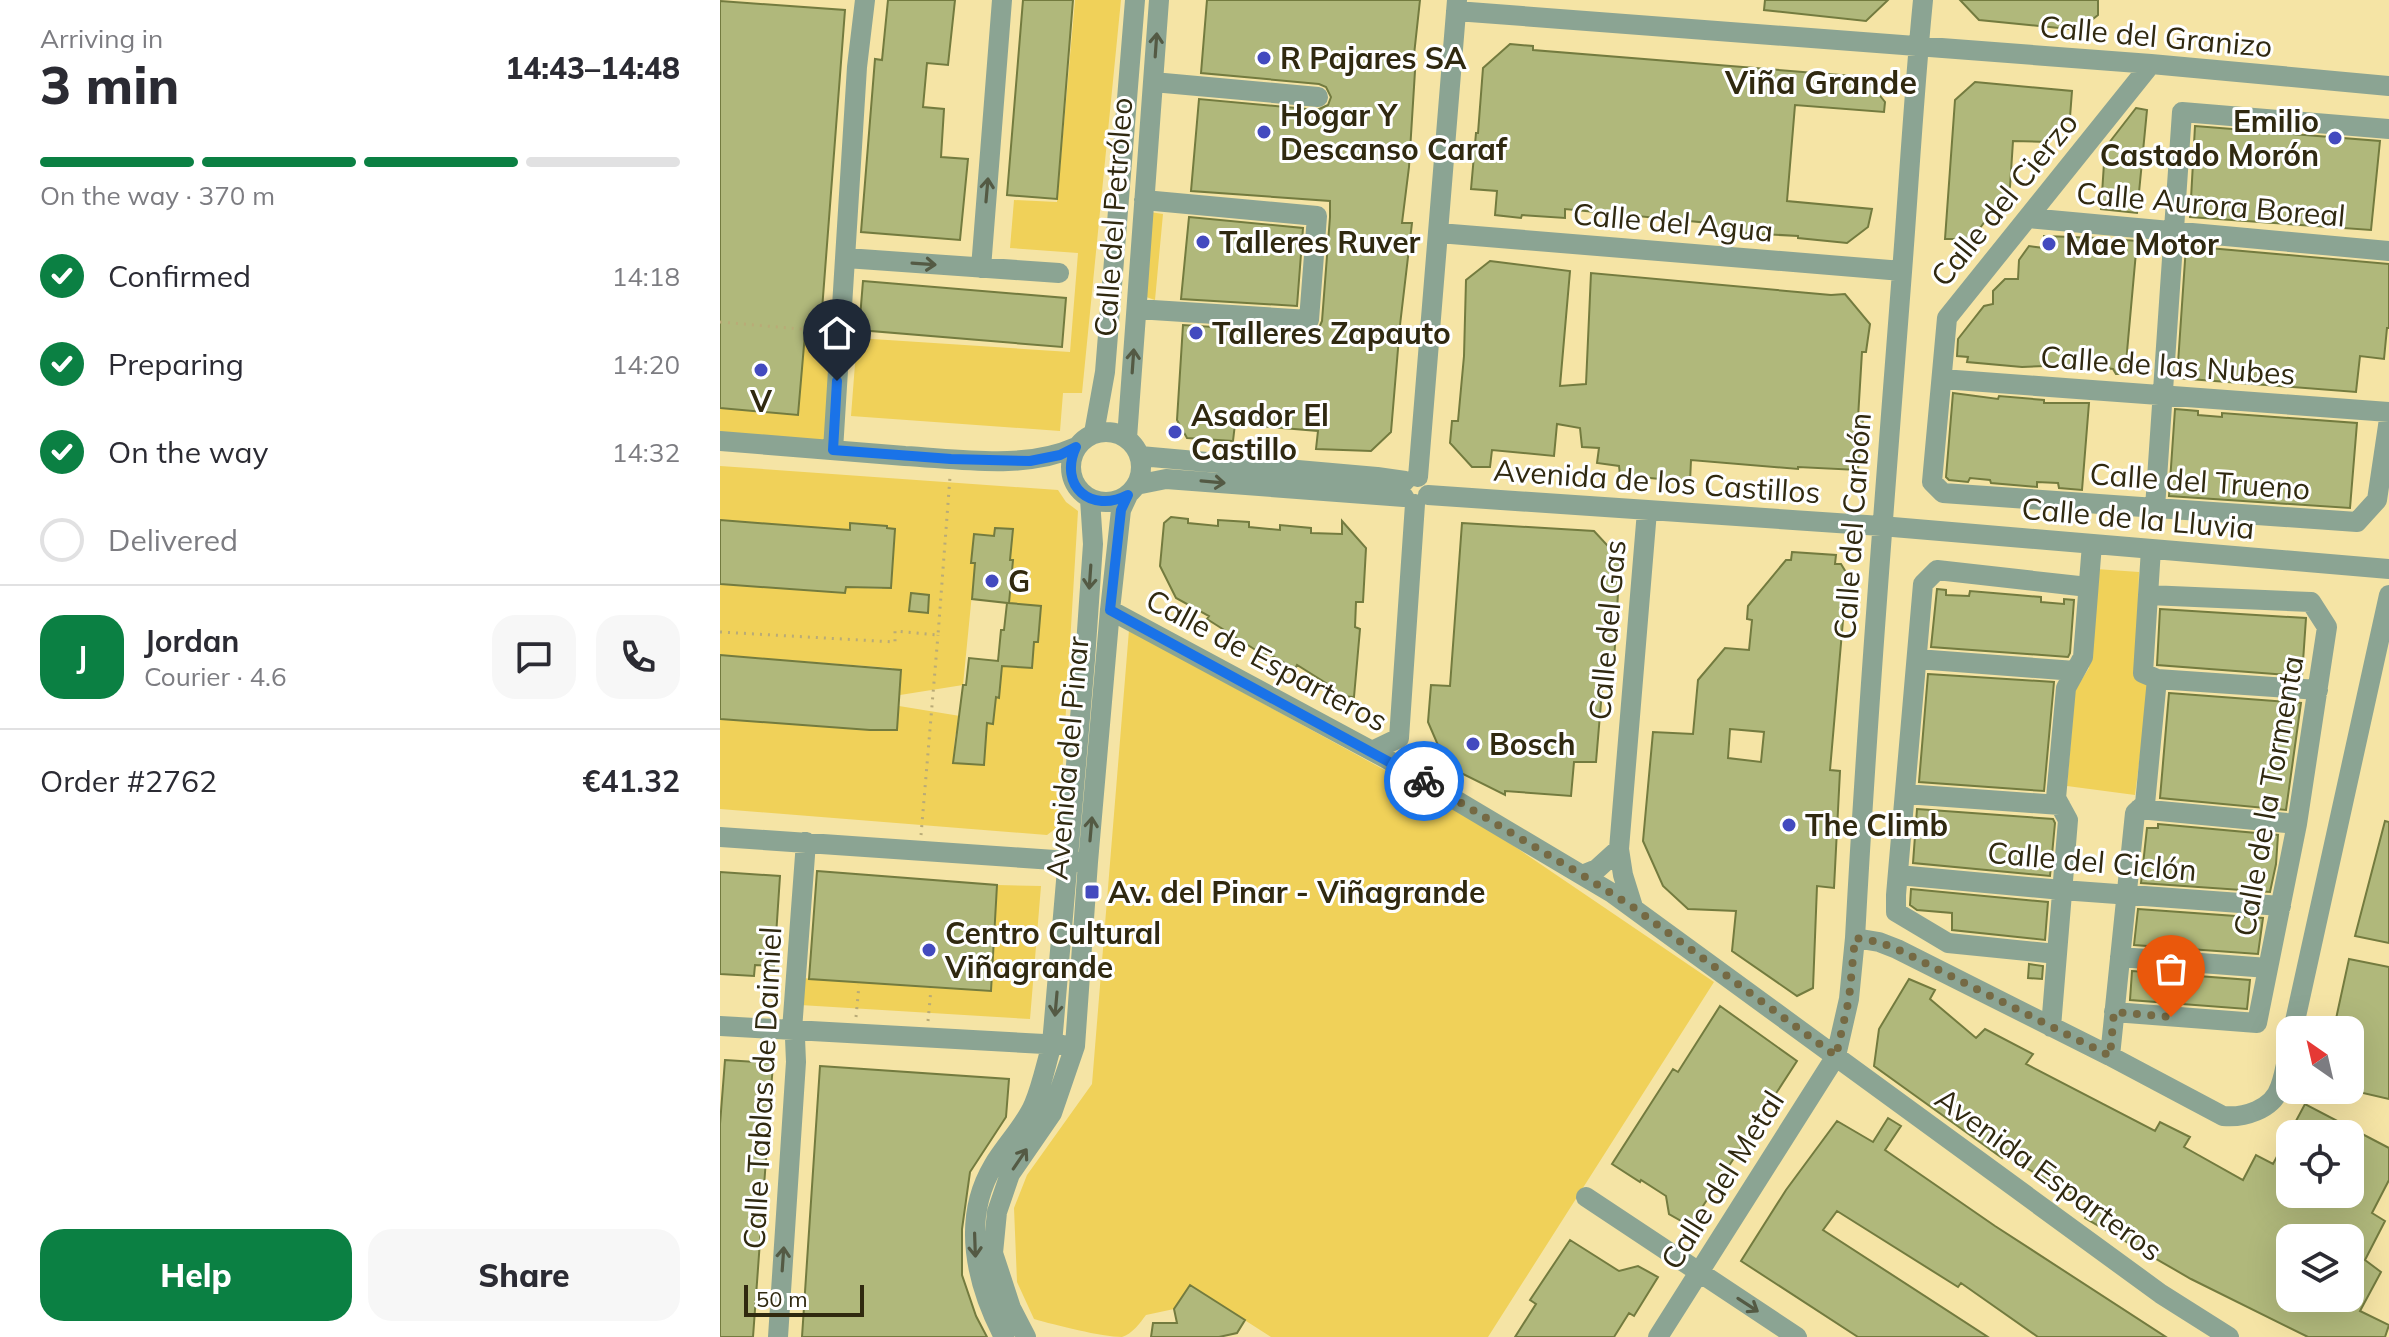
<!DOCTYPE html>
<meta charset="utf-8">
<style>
body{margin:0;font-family:Mulish,sans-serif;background:#f7f7f7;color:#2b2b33;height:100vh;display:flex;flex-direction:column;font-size:30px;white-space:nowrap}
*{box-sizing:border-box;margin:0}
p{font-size:26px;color:#7c7c81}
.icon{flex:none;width:44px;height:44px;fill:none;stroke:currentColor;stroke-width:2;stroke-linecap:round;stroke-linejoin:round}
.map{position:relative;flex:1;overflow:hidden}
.side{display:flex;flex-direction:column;background:#fff;width:720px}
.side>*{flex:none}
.needle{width:52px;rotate:326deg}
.controls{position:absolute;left:1556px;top:1016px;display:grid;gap:16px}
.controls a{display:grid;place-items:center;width:88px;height:88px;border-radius:16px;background:#fff;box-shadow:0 8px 32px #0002;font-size:40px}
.scale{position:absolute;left:24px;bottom:20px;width:120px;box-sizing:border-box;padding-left:8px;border:4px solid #302910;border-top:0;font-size:22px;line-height:28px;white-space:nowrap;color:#302910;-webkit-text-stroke:6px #fff;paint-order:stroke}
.pin{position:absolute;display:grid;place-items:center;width:68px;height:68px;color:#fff;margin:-82px -34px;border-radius:50% 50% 50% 0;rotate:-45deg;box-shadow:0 0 8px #0007}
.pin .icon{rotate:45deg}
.courier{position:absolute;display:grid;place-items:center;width:80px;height:80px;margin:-40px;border:6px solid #1a73e8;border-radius:50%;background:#fff;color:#222;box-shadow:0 2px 10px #0007}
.overview em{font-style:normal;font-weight:800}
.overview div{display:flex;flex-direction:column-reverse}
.overview{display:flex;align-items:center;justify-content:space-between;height:136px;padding:0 40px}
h1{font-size:52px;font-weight:800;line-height:60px}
.bar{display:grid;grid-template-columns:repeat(4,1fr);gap:12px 8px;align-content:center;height:96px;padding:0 40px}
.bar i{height:10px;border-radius:6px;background:#e1e1e2}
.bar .on{background:#0b8043}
.bar p{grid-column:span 4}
.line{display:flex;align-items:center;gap:20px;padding:0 40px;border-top:2px solid #e1e1e2}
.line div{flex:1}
.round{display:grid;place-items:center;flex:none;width:84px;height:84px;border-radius:24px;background:#f7f7f7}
ol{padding:0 40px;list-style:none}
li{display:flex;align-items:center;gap:24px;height:88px}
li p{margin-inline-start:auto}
li .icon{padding:8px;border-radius:50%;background:#0b8043;color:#fff;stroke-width:4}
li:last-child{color:#7c7c81}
li i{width:44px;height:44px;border:4px solid #e1e1e2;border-radius:50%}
.primary-button{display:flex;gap:16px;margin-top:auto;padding:16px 40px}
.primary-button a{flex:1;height:92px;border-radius:24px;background:#0b8043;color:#fff;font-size:32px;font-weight:800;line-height:92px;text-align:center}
.primary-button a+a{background:#f7f7f7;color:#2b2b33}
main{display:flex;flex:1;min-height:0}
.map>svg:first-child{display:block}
.green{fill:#f0d159}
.building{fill:#b0b87b;stroke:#737b3f;stroke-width:2;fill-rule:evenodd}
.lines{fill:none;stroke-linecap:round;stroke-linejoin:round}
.path{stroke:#b9ab77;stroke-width:3;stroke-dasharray:2 6;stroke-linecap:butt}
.minor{stroke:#8ba493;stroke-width:20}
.oneway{stroke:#545a44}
.done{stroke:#756a44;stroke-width:8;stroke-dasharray:0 14.4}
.route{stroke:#1a73e8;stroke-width:10}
.poi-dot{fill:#434abf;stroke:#fff;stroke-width:3}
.labels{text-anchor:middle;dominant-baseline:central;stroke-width:6;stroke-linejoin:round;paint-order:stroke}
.street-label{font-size:30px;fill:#302910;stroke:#fff}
.poi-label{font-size:30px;font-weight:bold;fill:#302910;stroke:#fff;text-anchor:start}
.neighbourhood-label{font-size:32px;font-weight:bold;fill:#302910;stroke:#fff}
</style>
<main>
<section class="side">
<div class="overview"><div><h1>3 min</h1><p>Arriving in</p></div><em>14:43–14:48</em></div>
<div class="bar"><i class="on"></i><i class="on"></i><i class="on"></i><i></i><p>On the way · 370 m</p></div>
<ol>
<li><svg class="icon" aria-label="check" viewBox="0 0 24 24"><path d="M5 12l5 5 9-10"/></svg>Confirmed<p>14:18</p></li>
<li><svg class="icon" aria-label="check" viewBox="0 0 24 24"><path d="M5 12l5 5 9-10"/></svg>Preparing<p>14:20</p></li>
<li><svg class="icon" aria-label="check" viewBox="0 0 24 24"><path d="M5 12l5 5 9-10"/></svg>On the way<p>14:32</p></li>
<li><i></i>Delivered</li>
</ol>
<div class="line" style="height:144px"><b class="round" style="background:#0b8043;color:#fff">J</b><div><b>Jordan</b><p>Courier · 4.6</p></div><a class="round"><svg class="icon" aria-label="chat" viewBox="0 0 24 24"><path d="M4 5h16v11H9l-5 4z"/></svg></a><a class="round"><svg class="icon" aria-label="phone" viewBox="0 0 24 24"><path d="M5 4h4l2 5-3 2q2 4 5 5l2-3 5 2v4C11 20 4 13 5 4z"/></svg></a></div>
<div class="line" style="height:104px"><div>Order #2762</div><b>€41.32</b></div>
<div class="primary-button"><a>Help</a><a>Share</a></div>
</section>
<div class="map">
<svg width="1669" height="1337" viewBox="0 0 1669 1337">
<rect width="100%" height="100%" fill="#f5e4a5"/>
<!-- green -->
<path class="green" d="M355,0H401L362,393H343L340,431L131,416L137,338L350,352L358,253L290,248L294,200L337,202Z
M430,212L443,214L435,300L423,296Z
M0,322L120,332L113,450L0,441Z
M0,466L338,490L346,502L358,511L339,826L327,835L0,809V719L168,731V729L177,730L179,706L240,716L235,737L233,763L264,765L266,739L254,722L273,723L276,697H279L283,661L312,668L314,642H318L321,606L289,603L292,560H290L292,529L275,528L274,536L254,534L255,563L243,685L180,695L181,671L173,670V668L0,655V584L125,593L126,587L162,589L175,529L167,528L166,526L131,523L130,530L0,520Z
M1376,569L1419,572L1416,672L1429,685L1415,795L1347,786L1355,690L1369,668Z
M409,630L754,819L994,982L768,1337H551L470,1285L454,1309L426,1315C420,1323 412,1334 402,1337C382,1337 335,1325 314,1319L297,1282L294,1208L307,1175L372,1084Z
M277,885L321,886L310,1019L80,1005L82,978L271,991Z"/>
<!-- building -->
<path class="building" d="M168,0H235L228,65L207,63L203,107L224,109L221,157L248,159L240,240L141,232L155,59L162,60Z
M303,0H353L337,199L287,195Z
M487,0H700L694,55H696L689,167L682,223H692L680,325L671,432L651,451L596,449L598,431L515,424L513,441L467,438L457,420L463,325L588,333L599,328L602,321L610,217V201L471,191L479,99L597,110L608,105L611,97L606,87L599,84L481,73Z
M1045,0H1168L1146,21L1044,10Z
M1240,0H1378V15L1359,30L1259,20Z
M0,1L125,10L101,323L86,322L78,415L0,408Z
M790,44L813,46V50L1145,77L1165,102L1164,112L1075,105L1067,201L1152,209L1148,227L1127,243L1078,238V236L989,231V223L845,209V218L802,215L801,218L775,215L777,191L751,189L756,133H758L763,68Z
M1255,82L1352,91L1350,117L1329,142L1293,141L1290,187L1252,239H1225L1235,100Z
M1416,108L1427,110L1417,213L1381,209L1385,148Z
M1475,126L1660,141L1651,230L1470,217Z
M469,217L583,228L577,306L461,299Z
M1324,236L1379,238L1381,241L1402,245L1405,240L1417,241L1405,374H1396L1393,369L1369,366V371L1348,370V365L1327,363L1325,366L1302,367L1247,362L1248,357L1237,356L1238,339L1264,306L1273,304V291L1285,279H1298L1299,260L1309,246L1324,248Z
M1466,246L1669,264V328H1667L1664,359L1640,356L1636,392L1457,378Z
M770,261L850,271L840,386L866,384L871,273L1111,295L1125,294L1150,324L1146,352H1142L1138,418L1143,419L1138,470L1078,467V469L971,460L970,482L900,475L899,466L877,463L879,448L862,447L860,428L837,424L834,456L772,450L770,467H752L730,443L732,421H738L744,356L746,280Z
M143,281L346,298L342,347L139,330Z
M1233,393L1278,399L1279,396L1324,400V403H1369L1362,490L1339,488L1338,483L1317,482V487L1271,483L1270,480L1250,478L1248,482L1229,480L1226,477Z
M1455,409L1478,411V415L1502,417V413L1637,423L1630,508L1449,496Z
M451,517L468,519V523L498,526V520L529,522V527L560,530V525L591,528V533L622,534V521L646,548L643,602H636L635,627L640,629L634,697L619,696L604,687L606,683L577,665L575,669L547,653L545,656L487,619L489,616L456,598L440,566L444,523Z
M0,520L130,530V523L167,526V528L175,529L171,588L126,587L125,593L0,584Z
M742,523L874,531L900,559L893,679H883L876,762H854L851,796L785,791V795L727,766L708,722L711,685L730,686Z
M275,528L293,529L290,560H293L289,603L321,606L318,642H314L312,668L282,666L279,698L276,697L273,724L267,723L264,765L233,763L243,685H246L249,658L278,661L281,630H284L287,603L252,599L255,563H251L254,534L274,536Z
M1072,552L1116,555L1115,564H1121L1127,574L1110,770L1120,771L1114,888L1097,886L1093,988L1077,996L1012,951L1016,911L968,909L943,886L923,841L933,732L973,734L978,680L1005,648L1029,650L1032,620L1027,619L1028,606L1066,560H1071ZM1010,729L1044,732L1041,762L1008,758Z
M1217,589L1226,590V595L1249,596L1250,591L1297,595L1321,597V602L1344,604V599L1354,600L1350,653L1348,657L1211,647Z
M191,593L209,595L208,613L189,611Z
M1440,609L1586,618L1582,676L1437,665Z
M0,655L181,670L177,730H150L0,719Z
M1208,674L1334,682L1324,791L1199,782Z
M1449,693L1581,703L1566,810L1440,798Z
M1197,809L1333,819L1335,823L1330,876L1193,863Z
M1665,821L1669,822V943L1635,936Z
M1438,824L1558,835L1556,864L1550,892L1421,883L1427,828H1438Z
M97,871L277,885L271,991L89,979Z
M0,872L60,876L54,966L35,965L34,976L0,974Z
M1191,889L1328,902L1325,940L1232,930V913L1197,910L1190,905Z
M1418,909L1543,918L1538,954L1414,945Z
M1629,959L1669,967V1099L1630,1090V1030L1614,1028Z
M1309,964L1323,966L1322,979L1308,978Z
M1412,971L1530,980L1527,1009L1410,1000Z
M1189,979L1215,990L1210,999L1256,1038L1265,1029L1313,1054L1306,1064L1435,1131L1440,1122L1470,1137L1464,1147L1523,1180L1536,1155L1553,1164L1585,1104L1669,1148V1180L1652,1213L1665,1221L1645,1260L1661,1272L1640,1311L1669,1325L1665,1337H1588L1471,1279L1365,1218L1372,1205L1283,1155L1282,1158L1154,1066L1159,1029ZM1570,1134H1630V1194H1570ZM1570,1238H1630V1298H1570Z
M1000,1006L1077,1061L970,1226L949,1214L946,1196L921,1180L920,1182L892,1164L953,1069L958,1072Z
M5,1060L53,1063L33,1337H0V1124Z
M100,1066L289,1079L286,1117L250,1172L242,1229V1275L256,1316L267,1337H82Z
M1168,1118L1181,1126L1165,1150L1275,1226L1446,1337H1318L1241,1283L1238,1287L1117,1211L1103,1230L1268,1337H1138L1021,1261L1066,1190L1117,1121L1153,1142Z
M850,1240L899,1271L918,1266L938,1277L914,1316L909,1313L894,1337H795L816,1304L810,1300Z
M470,1285L525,1320L517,1333L499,1337H431L433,1323H457L454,1309Z"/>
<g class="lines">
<!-- path -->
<path class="path" d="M0,322L104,331
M0,632L175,642V631L218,635L230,477
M201,835L218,635
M136,1017L139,985
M208,1021L211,989"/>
<!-- minor -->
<path class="minor" d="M736,11L1431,64L1669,86
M1431,64L1227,318L1212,482L1223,493L1637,522L1657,500L1669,419
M433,82L598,97
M1308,218L1669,251
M719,233L1182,271
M126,258L339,273
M261,268L282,0
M417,309L589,320L597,216L424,200
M1222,379L1669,412
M351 467a35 35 0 1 1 70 0a35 35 0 1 1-70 0Z
M374,433L385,372L415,0
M407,438L439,0
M0,441C62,446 123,451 185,456C240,459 305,470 356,447
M113,450L137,67L145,0
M420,456L657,477L685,481
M698,477L737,0
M416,485L446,479L684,497
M708,495L1161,526L1669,569
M1435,508L1462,112L1669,129
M390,610L665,758L892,893L1441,1294L1509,1337
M1197,659L1355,671
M1437,679L1598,690
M652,751L679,738L695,504
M1185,794L1340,805
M1419,809L1577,824
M0,837L363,862
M899,849L903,875L913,907
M862,875L877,869L899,849L927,511
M1178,875L1342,890L1561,906
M1135,938L1159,942L1177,949L1390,1056L1503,1116C1523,1118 1553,1110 1560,1087C1565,1074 1567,1058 1570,1044
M1337,954L1228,943L1176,912V895L1203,584L1217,570L1368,587
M1400,957L1548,968
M1394,1012L1537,1023L1577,824L1607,627L1591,602L1428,595
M0,1026L343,1045
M1331,1027L1348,820L1336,798L1346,688L1363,657L1372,544
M1573,1030L1669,595
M1390,1056L1415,813L1425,804L1437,679L1423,673L1431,549
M866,1197L1077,1337
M58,1337L76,1062L75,1038L72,1030L86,842
M284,1337C256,1284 241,1220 273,1166C285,1145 305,1126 314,1104C322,1085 326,1064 332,1044L365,660L373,544L370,499
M306,1337L291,1308L273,1253L277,1212L290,1174L332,1113L355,1046L368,862L390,610L401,510L408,495
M938,1337L1116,1056L1129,999L1135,938C1147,716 1165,494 1182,272C1189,181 1194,91 1203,0"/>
</g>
<!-- one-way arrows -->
<defs><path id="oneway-shaft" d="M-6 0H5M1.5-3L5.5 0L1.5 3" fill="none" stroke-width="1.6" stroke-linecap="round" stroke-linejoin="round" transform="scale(2)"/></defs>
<g class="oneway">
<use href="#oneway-shaft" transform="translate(436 45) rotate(-86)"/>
<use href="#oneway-shaft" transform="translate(267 190) rotate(-85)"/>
<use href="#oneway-shaft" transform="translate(204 264) rotate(4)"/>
<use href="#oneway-shaft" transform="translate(413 361) rotate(-86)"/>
<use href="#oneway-shaft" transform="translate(493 482) rotate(5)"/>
<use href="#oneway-shaft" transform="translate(370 577) rotate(94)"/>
<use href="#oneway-shaft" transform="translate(371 829) rotate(-85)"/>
<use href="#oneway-shaft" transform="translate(336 1004) rotate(95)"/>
<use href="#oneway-shaft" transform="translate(300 1159) rotate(-56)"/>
<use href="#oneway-shaft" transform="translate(255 1245) rotate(88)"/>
<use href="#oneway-shaft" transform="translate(63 1259) rotate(-86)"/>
<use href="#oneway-shaft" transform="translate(1028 1305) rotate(33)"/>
</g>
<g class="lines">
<!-- done -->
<path class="done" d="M704,781L862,875L913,907L1116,1056L1129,999L1135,938L1159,942L1177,949L1390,1056L1394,1012L1451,1017"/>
<!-- route -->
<path class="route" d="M117,381L113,450L231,459L310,461L340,455L356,447C338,486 371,514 408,495L401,510L390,610L704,781"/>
</g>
<!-- markers -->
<g class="poi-dot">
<circle cx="544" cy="58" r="8"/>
<circle cx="544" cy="132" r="8"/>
<circle cx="1615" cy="138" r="8"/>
<circle cx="483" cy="242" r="8"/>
<circle cx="1329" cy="244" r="8"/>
<circle cx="476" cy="333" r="8"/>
<circle cx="41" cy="370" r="8"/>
<circle cx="455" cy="432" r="8"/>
<circle cx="272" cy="581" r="8"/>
<circle cx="753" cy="744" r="8"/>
<circle cx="1069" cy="825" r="8"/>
<rect x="364" y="884" width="16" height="16" rx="4"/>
<circle cx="209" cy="950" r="8"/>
</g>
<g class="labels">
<!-- street labels -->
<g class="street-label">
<text transform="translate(1436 36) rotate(5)">Calle del Granizo</text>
<text transform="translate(1284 199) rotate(-51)">Calle del Cierzo</text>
<text transform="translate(1491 204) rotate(5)">Calle Aurora Boreal</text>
<text transform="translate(393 217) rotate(-86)">Calle del Petróleo</text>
<text transform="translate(953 222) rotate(5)">Calle del Agua</text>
<text transform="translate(1448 365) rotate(4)">Calle de las Nubes</text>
<text transform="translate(937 481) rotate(4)">Avenida de los Castillos</text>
<text transform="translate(1480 481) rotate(4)">Calle del Trueno</text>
<text transform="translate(1418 518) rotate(5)">Calle de la Lluvia</text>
<text transform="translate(1132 526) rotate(-86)">Calle del Carbón</text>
<text transform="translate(887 630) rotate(-85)">Calle del Gas</text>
<text transform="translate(547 660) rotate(28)">Calle de Esparteros</text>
<text transform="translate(347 758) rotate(-85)">Avenida del Pinar</text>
<text transform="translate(1548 796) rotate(-80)">Calle de la Tormenta</text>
<text transform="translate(1372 861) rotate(5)">Calle del Ciclón</text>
<text transform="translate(42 1088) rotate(-87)">Calle Tablas de Daimiel</text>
<text transform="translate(1329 1174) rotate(36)">Avenida Esparteros</text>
<text transform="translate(1002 1180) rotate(-58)">Calle del Metal</text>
</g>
<!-- poi labels -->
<g class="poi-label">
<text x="560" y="58">R Pajares SA</text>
<text x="560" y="115">Hogar Y<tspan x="560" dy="34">Descanso Caraf</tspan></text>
<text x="1599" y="121" text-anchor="end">Emilio<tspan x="1599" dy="34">Castado Morón</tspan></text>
<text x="499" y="242">Talleres Ruver</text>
<text x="1345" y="244">Mae Motor</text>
<text x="492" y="333">Talleres Zapauto</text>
<text x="41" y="401" text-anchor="middle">V</text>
<text x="471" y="415">Asador El<tspan x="471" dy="34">Castillo</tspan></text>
<text x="288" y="581">G</text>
<text x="769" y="744">Bosch</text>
<text x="1085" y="825">The Climb</text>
<text x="388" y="892">Av. del Pinar - Viñagrande</text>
<text x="225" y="933">Centro Cultural<tspan x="225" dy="34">Viñagrande</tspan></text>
</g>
<!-- neighbourhood labels -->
<g class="neighbourhood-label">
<text x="1101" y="82">Viña Grande</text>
</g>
</g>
</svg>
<div class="controls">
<a><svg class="needle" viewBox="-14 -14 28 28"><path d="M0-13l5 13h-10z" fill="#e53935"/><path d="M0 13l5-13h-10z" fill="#7c7c81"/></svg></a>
<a><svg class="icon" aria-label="locate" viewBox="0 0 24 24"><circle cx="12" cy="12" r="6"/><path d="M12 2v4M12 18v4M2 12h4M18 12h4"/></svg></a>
<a><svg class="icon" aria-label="layers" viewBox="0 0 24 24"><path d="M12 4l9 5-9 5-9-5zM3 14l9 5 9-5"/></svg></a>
</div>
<div class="scale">50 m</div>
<div class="pin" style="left:1451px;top:1017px;background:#ea580c"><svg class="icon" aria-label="bag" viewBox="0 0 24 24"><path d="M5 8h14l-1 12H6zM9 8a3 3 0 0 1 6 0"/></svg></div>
<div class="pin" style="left:117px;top:381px;background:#1f2937"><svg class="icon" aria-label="home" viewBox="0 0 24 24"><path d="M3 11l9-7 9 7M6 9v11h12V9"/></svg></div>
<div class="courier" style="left:704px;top:781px"><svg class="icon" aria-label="bike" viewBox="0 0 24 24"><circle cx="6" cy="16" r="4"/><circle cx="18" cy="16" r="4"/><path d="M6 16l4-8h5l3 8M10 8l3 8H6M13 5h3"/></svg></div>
</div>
</main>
